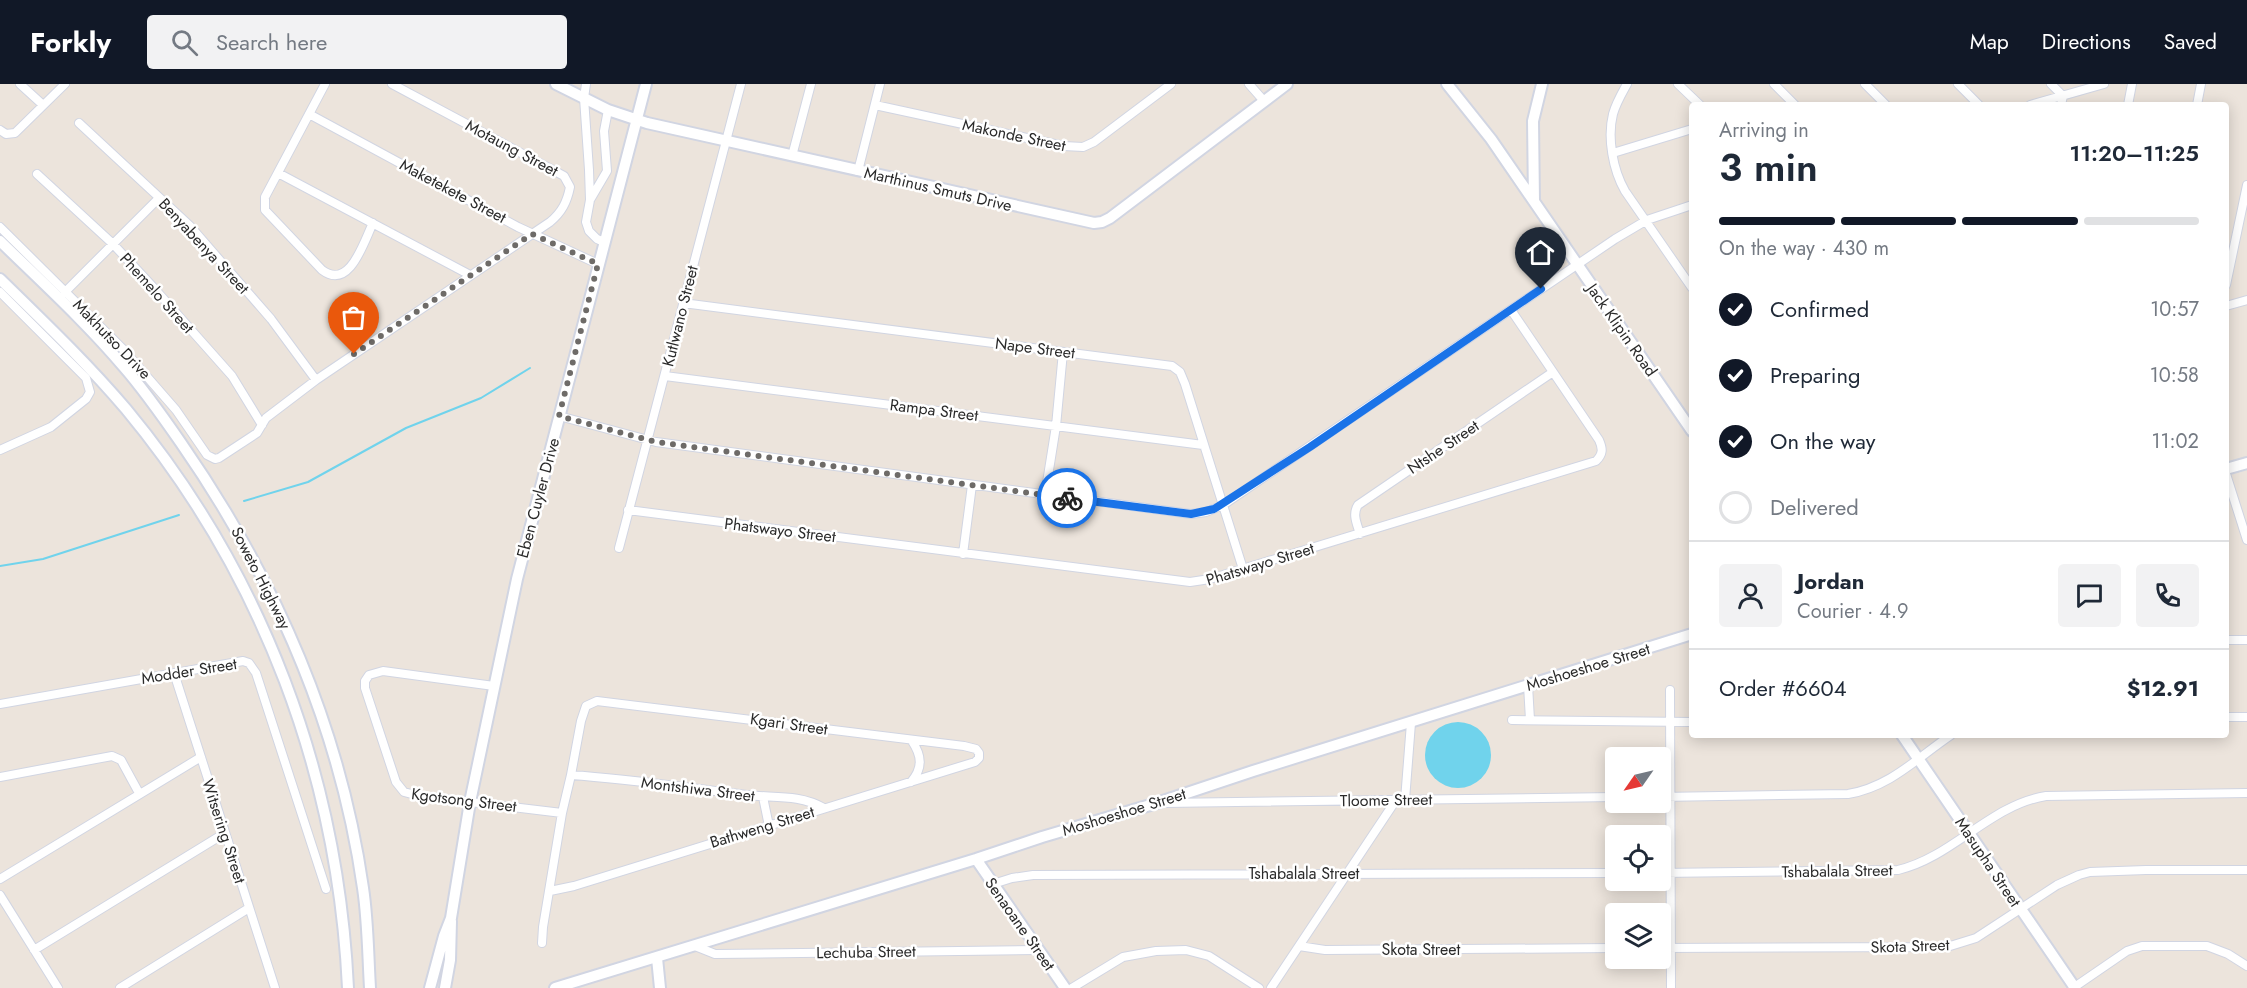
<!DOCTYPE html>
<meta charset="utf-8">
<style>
body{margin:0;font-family:Jost,sans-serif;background:#f2f2f3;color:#1f2937;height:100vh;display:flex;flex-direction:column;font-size:22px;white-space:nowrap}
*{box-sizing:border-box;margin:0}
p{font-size:20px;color:#747a83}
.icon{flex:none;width:33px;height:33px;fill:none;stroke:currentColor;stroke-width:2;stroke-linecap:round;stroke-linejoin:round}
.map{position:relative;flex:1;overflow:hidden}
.panel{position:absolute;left:1689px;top:18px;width:540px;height:636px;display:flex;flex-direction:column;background:#fff;border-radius:6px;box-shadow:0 3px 15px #0003}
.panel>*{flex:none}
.needle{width:39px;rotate:236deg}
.tools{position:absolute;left:1605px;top:663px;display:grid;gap:12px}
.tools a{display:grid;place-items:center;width:66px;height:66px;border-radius:6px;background:#fff;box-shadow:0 3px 15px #0003;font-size:30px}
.pin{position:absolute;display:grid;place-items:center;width:51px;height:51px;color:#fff;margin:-62px -26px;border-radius:50% 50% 50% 0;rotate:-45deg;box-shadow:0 0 6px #0007}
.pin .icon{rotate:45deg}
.courier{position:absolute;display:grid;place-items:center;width:60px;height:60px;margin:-30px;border:4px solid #1a73e8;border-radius:50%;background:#fff;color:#222;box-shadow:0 2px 8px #0007}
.head em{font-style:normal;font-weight:600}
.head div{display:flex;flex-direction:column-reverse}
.head{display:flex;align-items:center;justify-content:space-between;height:102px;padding:0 30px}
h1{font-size:39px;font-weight:600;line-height:45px}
.bar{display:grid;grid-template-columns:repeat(4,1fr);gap:9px 6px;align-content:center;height:72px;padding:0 30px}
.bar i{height:8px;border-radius:4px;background:#e0e1e3}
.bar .on{background:#111827}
.bar p{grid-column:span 4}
.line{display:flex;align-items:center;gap:15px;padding:0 30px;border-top:2px solid #e0e1e3}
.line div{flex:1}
.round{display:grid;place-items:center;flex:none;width:63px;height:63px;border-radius:6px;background:#f2f2f3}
ol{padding:0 30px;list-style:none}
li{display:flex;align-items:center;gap:18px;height:66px}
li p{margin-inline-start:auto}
li .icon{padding:6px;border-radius:50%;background:#111827;color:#fff;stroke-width:4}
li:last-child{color:#747a83}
li i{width:33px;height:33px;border:3px solid #e0e1e3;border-radius:50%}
header{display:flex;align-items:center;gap:36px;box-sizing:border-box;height:84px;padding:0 30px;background:#111827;color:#fff}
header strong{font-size:28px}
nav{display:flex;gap:33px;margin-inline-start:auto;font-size:21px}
.search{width:420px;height:54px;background:#f2f2f3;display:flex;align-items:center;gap:15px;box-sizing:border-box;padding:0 21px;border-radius:6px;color:#747a83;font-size:22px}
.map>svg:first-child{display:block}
.water{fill:#70d3ec}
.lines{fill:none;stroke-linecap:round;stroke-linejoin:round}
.stream{stroke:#70d3ec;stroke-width:2}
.street-casing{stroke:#d1d5e2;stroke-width:10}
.secondary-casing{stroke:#d1d5e2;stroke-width:14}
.street{stroke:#fff;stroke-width:8}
.secondary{stroke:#fff;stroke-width:10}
.done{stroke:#6e6b68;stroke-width:6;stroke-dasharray:0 10.8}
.route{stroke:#1a73e8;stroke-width:8}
.labels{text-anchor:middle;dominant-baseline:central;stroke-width:5;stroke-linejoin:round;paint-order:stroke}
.street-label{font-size:16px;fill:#2a2a2a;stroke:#fff}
</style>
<header>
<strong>Forkly</strong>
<div class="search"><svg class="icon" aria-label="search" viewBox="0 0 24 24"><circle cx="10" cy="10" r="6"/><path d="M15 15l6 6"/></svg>Search here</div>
<nav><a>Map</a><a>Directions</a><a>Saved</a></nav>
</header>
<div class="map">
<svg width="2247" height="904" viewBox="0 0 2247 904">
<rect width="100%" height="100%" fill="#ece4dc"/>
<!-- water -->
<path class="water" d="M1425 671a33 33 0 1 1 66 0a33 33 0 1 1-66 0Z"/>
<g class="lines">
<!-- stream -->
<path class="stream" d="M244,417L308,398L406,344L481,314L530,284
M0,482L43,475L179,431"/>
<!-- street casing -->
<g class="street-casing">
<path id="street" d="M20,0L43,21
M325,0L265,113V126L322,186C350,207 364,157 373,139
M586,0L584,14L589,86L590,116L586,138L589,147L597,155L604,158
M1249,0L1264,17
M1627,0C1622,9 1616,19 1613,30C1607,54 1613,86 1625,107L1692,204
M1678,0L1700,21
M1774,0L1795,21
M1865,0L1886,21
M1958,0L1979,21
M2051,0L2063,12L2061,21
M875,21L1064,62L1083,63L1094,58L1171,0
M2030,21L2104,0
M2128,21L2132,0
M2197,21L2201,0
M309,30L518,143L598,180
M79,39L190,142L271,235L316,296
M0,46L6,50L15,49L65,0
M1613,69L1692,45
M792,72L811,0
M858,87L880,0
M278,89L470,191
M37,90L113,160L153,203L232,292L262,341
M590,116L607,87L604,47L608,26
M0,143L122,264L176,326L207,371L215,375L219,374L257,349L266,334L316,296L550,138C562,128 567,118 570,103L564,92L392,0
M2226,201L2247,101
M0,208L86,294L90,308L86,315L51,343L0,366
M64,209L159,114
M683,219L1172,282L1180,288L1185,300L1243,485
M2226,222L2247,216
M665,292L1203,361
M559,332L656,358L1191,430L1206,428L1223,421L1615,155L1647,136L1692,121
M2226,390L2247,456
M1045,411L1056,342L1063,268
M628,426L1190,498L1210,495L1596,377C1603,370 1603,365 1599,356L1511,226
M1360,450C1357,440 1352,430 1358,421L1553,288
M619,464L741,0
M963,470L972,401
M2226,556H2247
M174,589L275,904
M1528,601L1530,636
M494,602L383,587L369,591L365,597V604L396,698L404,708L419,712L562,729
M1670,606L1671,904
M0,620L243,577L249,579L256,589L326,805
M2226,633H2247
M1512,636L1692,638
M571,691C630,695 688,704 747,711C774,714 799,710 824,724
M0,693L112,672L121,676L139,709
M911,698C923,684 922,672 912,657
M763,713L769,742
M1660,713L1848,710C1890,703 1917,674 1951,651
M1405,716L1411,639
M1165,719L1616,713
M1660,789L1898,786C1953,773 1990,721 2046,712L2247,709
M0,795L201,673
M993,800L1012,794L1033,791L1616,789
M0,811L58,904
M542,859L543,843L562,729L571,691L581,637L586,622L597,617L964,662L976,665L979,669V674L975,678L574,802L550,807
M695,862L715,870L1038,866
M1299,862L1325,866L1616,864
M1660,864L1947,863L1976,854L2057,801L2079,791L2090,788L2146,786H2247
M34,866L225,749
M120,904L249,824
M1072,904L1123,873L1156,867L1186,866L1209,872L1259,904
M1271,904L1396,716
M2073,904L2127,867L2142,862H2207L2228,870L2247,882"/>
</g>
<!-- secondary casing -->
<g class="secondary-casing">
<path id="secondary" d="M556,0L608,26L647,39L1094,139L1102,138L1110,134L1287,0
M1447,0L1491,55L1692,347
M1534,117L1533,37L1542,0
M0,157C42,198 86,238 124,283C145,307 163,333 181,359C274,493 340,643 363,804C368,837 368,871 370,904
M0,195C43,237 87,279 126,325C263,490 338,691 348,904
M2226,385L2247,379
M1902,651L2075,904
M976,775L1065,904
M657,874L660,904
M430,904L444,852L451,834L470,718L517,495L646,0
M445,904L450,876L451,837
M555,904L976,775L1042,753L1157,719L1253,687L1692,550"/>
</g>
<!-- street -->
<use href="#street" class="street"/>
<!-- secondary -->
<use href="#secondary" class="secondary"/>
</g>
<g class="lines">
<!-- done -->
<path class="done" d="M354,270L532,150L598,180L559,332L656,358L1067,414"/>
<!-- route -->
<path class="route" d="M1067,414L1191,430L1214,425L1310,363L1541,205"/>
</g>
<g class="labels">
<!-- street labels -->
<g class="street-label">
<text transform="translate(1014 51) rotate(12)">Makonde Street</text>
<text transform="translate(512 64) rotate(28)">Motaung Street</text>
<text transform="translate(938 105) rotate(13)">Marthinus Smuts Drive</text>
<text transform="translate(453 107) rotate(28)">Maketekete Street</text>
<text transform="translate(204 162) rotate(47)">Benyabenya Street</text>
<text transform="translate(157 209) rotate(48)">Phemelo Street</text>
<text transform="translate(680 232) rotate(-76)">Kutlwano Street</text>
<text transform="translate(1622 246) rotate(55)">Jack Klipin Road</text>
<text transform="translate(112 255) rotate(46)">Makhutso Drive</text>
<text transform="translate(1035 264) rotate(7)">Nape Street</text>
<text transform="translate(934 326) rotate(7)">Rampa Street</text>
<text transform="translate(1443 363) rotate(-34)">Ntshe Street</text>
<text transform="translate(538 414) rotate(-75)">Eben Cuyler Drive</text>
<text transform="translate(780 446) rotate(7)">Phatswayo Street</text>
<text transform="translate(1260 480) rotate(-17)">Phatswayo Street</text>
<text transform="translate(261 494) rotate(63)">Soweto Highway</text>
<text transform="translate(1588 583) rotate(-17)">Moshoeshoe Street</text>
<text transform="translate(189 587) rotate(-9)">Modder Street</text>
<text transform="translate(789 640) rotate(8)">Kgari Street</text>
<text transform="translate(698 705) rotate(7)">Montshiwa Street</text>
<text transform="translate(464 716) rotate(7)">Kgotsong Street</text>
<text transform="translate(1386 716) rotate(-1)">Tloome Street</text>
<text transform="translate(1124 728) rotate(-17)">Moshoeshoe Street</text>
<text transform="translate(762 743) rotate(-17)">Bathweng Street</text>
<text transform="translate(224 747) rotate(72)">Witsering Street</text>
<text transform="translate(1988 778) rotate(56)">Masupha Street</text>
<text transform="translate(1837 787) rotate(-1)">Tshabalala Street</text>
<text x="1304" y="789">Tshabalala Street</text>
<text transform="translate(1020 840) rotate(55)">Senaoane Street</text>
<text transform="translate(1910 862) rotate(-2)">Skota Street</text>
<text x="1421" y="865">Skota Street</text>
<text transform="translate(866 868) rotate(-1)">Lechuba Street</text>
</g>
</g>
</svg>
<div class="tools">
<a><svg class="needle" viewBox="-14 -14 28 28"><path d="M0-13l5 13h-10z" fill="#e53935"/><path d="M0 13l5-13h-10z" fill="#747a83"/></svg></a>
<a><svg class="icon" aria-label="locate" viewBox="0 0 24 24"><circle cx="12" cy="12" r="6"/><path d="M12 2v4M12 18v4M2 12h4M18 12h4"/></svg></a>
<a><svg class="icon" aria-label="layers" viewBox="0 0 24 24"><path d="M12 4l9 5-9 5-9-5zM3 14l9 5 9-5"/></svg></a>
</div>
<div class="pin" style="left:354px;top:270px;background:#ea580c"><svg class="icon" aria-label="bag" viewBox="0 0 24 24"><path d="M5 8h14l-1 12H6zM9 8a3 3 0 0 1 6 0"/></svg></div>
<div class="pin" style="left:1541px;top:205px;background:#1f2937"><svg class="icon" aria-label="home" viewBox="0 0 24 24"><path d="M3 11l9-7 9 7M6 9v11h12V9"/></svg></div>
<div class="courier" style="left:1067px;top:414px"><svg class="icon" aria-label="bike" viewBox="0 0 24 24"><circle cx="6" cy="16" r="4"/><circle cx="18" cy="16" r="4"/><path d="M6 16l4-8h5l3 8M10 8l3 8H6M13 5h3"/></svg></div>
<section class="panel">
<div class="head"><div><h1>3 min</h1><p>Arriving in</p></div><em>11:20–11:25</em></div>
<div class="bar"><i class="on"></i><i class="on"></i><i class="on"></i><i></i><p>On the way · 430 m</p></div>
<ol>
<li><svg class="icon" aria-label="check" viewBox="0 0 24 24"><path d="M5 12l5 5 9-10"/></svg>Confirmed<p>10:57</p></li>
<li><svg class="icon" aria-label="check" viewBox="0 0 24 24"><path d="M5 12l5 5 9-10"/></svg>Preparing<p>10:58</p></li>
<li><svg class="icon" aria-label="check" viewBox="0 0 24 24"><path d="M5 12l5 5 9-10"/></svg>On the way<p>11:02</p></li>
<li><i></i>Delivered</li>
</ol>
<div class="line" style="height:108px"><a class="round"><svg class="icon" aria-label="person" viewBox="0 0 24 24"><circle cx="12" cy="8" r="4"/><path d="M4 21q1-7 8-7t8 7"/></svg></a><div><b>Jordan</b><p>Courier · 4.9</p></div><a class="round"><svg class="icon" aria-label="chat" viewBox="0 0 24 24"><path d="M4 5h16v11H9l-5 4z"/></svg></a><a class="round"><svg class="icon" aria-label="phone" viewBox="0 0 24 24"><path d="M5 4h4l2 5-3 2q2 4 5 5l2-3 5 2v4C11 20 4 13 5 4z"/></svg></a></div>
<div class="line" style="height:78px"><div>Order #6604</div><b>$12.91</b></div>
</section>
</div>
